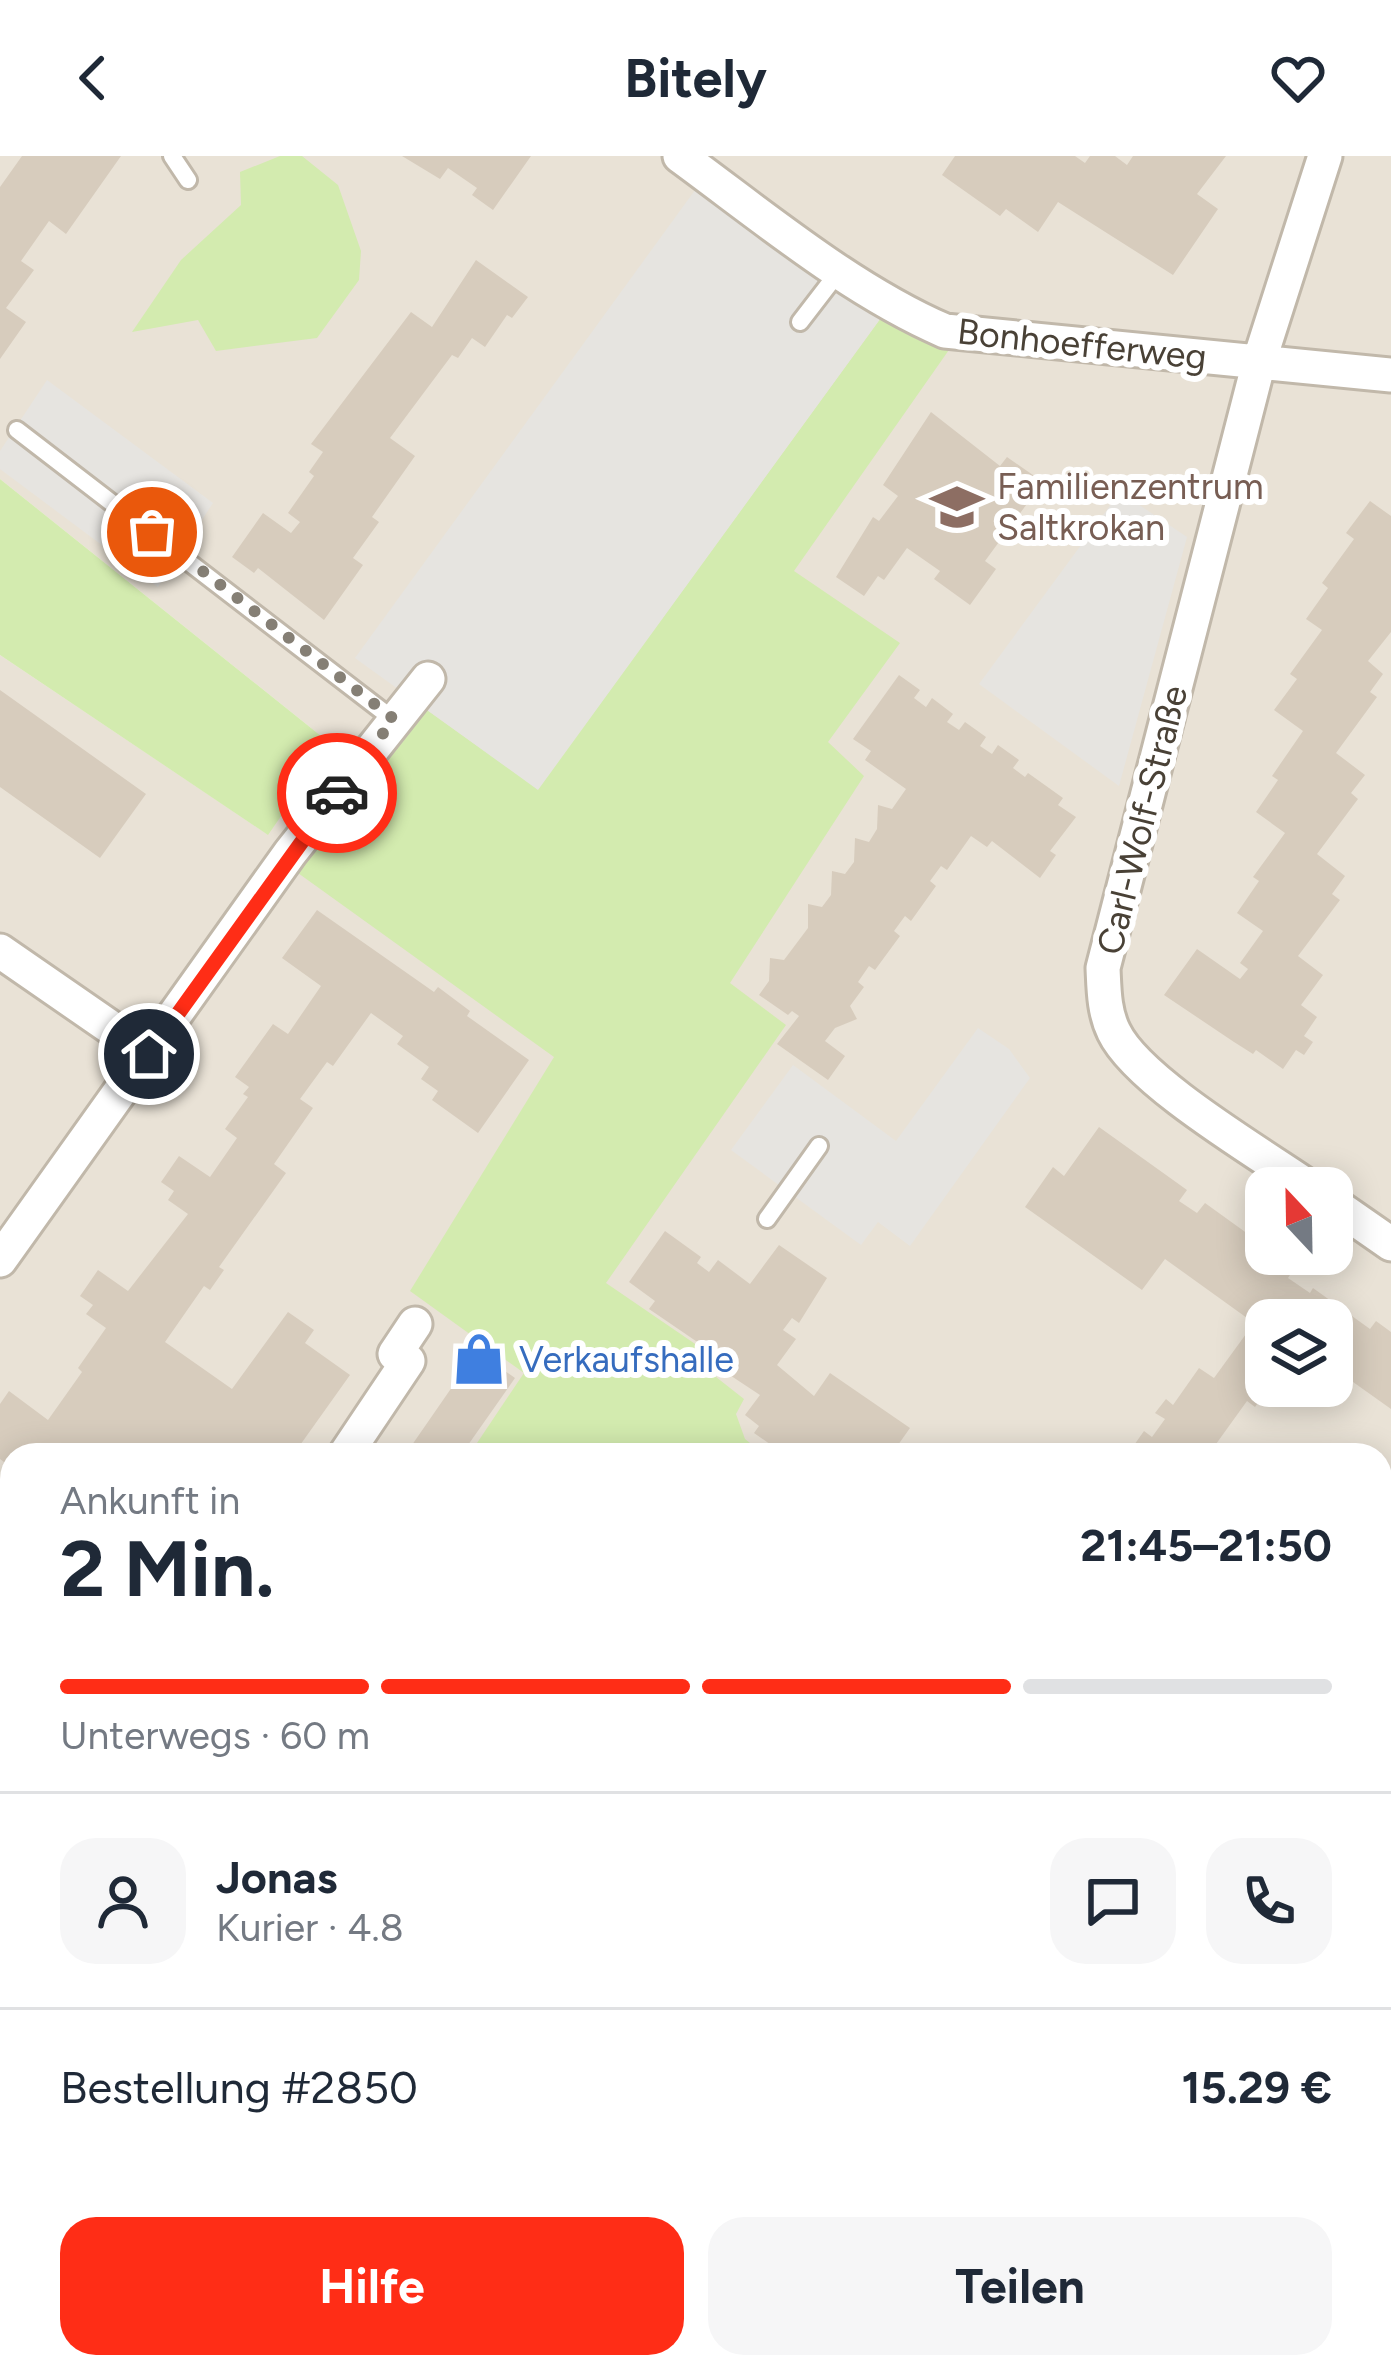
<!DOCTYPE html>
<html lang="de">
<meta charset="utf-8">
<style>
body{margin:0;font-family:Figtree,sans-serif;background:#f6f6f7;color:#1f2937;height:100vh;display:flex;flex-direction:column;font-size:45px;white-space:nowrap}
*{box-sizing:border-box;margin:0}
p{font-size:39px;color:#747a83}
.icon{flex:none;width:66px;height:66px;fill:none;stroke:currentColor;stroke-width:2;stroke-linecap:round;stroke-linejoin:round}
.map{position:relative;flex:1;overflow:hidden}
.side{position:absolute;left:0px;top:1287px;width:1392px;height:936px;display:flex;flex-direction:column;background:#fff;border-radius:36px 36px 0 0;box-shadow:0 6px 30px #0003}
.side>*{flex:none}
.needle{width:78px;rotate:338deg}
.tools{position:absolute;left:1245px;top:1011px;display:grid;gap:24px}
.tools a{display:grid;place-items:center;width:108px;height:108px;border-radius:24px;background:#fff;box-shadow:0 6px 30px #0003;font-size:60px}
.pin{position:absolute;display:grid;place-items:center;width:102px;height:102px;color:#fff;margin:-51px;border:6px solid #fff;border-radius:50%;box-shadow:0 3px 12px #0007}
.courier{position:absolute;display:grid;place-items:center;width:120px;height:120px;margin:-60px;border:9px solid #ff2d16;border-radius:50%;background:#fff;color:#222;box-shadow:0 3px 15px #0007}
.head em{font-style:normal;font-weight:700}
.head div{display:flex;flex-direction:column-reverse}
.head{display:flex;align-items:center;justify-content:space-between;height:204px;padding:0 60px}
h1{font-size:78px;font-weight:700;line-height:90px}
.bar{display:grid;grid-template-columns:repeat(4,1fr);gap:18px 12px;align-content:center;height:144px;padding:0 60px}
.bar i{height:15px;border-radius:9px;background:#e0e1e3}
.bar .selected{background:#ff2d16}
.bar p{grid-column:span 4}
.line{display:flex;align-items:center;gap:30px;padding:0 60px;border-top:3px solid #e0e1e3}
.line div{flex:1}
.round{display:grid;place-items:center;flex:none;width:126px;height:126px;border-radius:36px;background:#f6f6f7}
.action{display:flex;gap:24px;margin-top:auto;padding:24px 60px}
.action a{flex:1;height:138px;border-radius:36px;background:#ff2d16;color:#fff;font-size:48px;font-weight:700;line-height:138px;text-align:center}
.action a+a{background:#f6f6f7;color:#1f2937}
header{display:flex;justify-content:space-between;align-items:center;height:156px;padding:0 60px;background:#fff;font-size:54px;font-weight:700}
.map>svg:first-child{display:block}
.residential{fill:#e9e2d6;fill-rule:evenodd}
.green{fill:#d3ebaf}
.parking{fill:#e6e4e0}
.building{fill:#d7ccbd}
.lines{fill:none;stroke-linecap:round;stroke-linejoin:round}
.lane-casing{stroke:#c1b8aa;stroke-width:22}
.street-casing{stroke:#c1b8aa;stroke-width:39}
.lane{stroke:#fff;stroke-width:16}
.street{stroke:#fff;stroke-width:33}
.done{stroke:#857f75;stroke-width:12;stroke-dasharray:0 21.6}
.route{stroke:#ff2d16;stroke-width:15}
.labels{text-anchor:middle;dominant-baseline:central;stroke-width:12;stroke-linejoin:round;paint-order:stroke}
.street-label{font-size:36px;fill:#494136;stroke:#fff}
.education-label{font-size:36px;fill:#785e54;stroke:#fff;text-anchor:start}
.shop-label{font-size:36px;fill:#366cbe;stroke:#fff;text-anchor:start}
</style>
<header><svg class="icon" aria-label="back" viewBox="0 0 24 24"><path d="M15 5l-7 7 7 7"/></svg>Bitely<svg class="icon" aria-label="heart" viewBox="0 0 24 24"><path d="M12 20l-8-8c-3-5 5-10 8-4 3-6 11-1 8 4z"/></svg></header>
<div class="map">
<svg width="1391" height="2223" viewBox="0 0 1391 2223">
<rect width="100%" height="100%" fill="#f5f1e9"/>
<!-- residential -->
<path class="residential" d="M0,0H1391V1835L1380,1850V1299H12V2211H1380V1970L1391,1978V2223H0V499L267,678L331,588L0,323ZM1266,1032H1332V1098H1266ZM1266,1164H1332V1230H1266Z"/>
<!-- green -->
<path class="green" d="M280,0H302L338,29L361,95L359,124L317,182L216,195L198,164L132,176L181,104L241,49L240,16Z
M891,148L951,191L794,415L900,487L828,586L864,620L730,827L786,869L606,1127L704,1194L697,1206L744,1243L736,1258L745,1283L765,1299H469L524,1217L410,1135L554,901L291,712L417,547L538,633Z
M0,323L331,588L268,679L0,499Z
M1391,1835V1978L1380,1970V1850Z"/>
<!-- parking -->
<path class="parking" d="M706,19L891,148L538,634L355,502Z
M47,224L213,347L158,431L0,313V295Z
M1120,336L1187,381L1119,630L979,528Z
M978,872L1009,893L1030,922L910,1090L878,1066L861,1089L731,994L793,909L896,985Z"/>
<!-- building -->
<path class="building" d="M22,0H121L66,78L49,65L21,105L34,114L6,152L26,166L0,203V31Z
M402,0H531L493,54L472,39L477,32L448,12L440,23Z
M955,0H1075L1085,7L1090,0H1115L1127,9L1133,0H1226L1197,38L1218,53L1173,119L1058,46L1038,76L1006,53L1000,60L942,19Z
M476,104L528,141L512,162L507,159L485,191L472,182L458,202L452,199L390,282L415,300L372,361L379,366L353,402L363,409L324,464L258,412L254,417L232,401L263,357L291,377L300,366L288,357L314,320L309,316L323,296L311,288L411,156L432,171Z
M931,256L1000,310L1007,301L1043,326L985,405L996,413L970,449L934,423L940,415L907,392L884,424L878,420L864,440L836,421L873,361L879,365L898,340L883,329Z
M1370,345L1391,360V476L1368,505L1383,518L1370,536L1377,541L1336,597L1365,619L1351,637L1358,643L1317,698L1345,720L1332,738L1340,744L1298,800L1323,819L1301,849L1317,861L1304,880L1313,886L1304,899L1296,894L1283,913L1256,894L1253,898L1234,886L1164,839L1197,793L1240,823L1248,813L1240,807L1263,775L1237,757L1259,725L1253,721L1285,677L1256,656L1278,624L1272,620L1303,575L1274,554L1297,523L1290,518L1322,474L1306,463L1328,432L1322,427L1354,383L1346,377Z
M899,519L920,534L914,542L926,551L932,542L953,558L947,566L959,574L965,566L986,581L980,590L992,598L998,589L1019,604L1013,612L1025,621L1028,617L1063,642L1058,649L1076,661L1050,695L1056,699L1040,722L992,685L987,691L971,680L947,714L941,710L930,725L936,730L911,765L905,760L894,775L900,780L875,814L869,810L858,826L864,831L850,850L857,863L835,872L825,885L845,900L828,924L777,888L799,860L792,855L788,859L759,839L769,825L770,802L784,804L808,772V748L822,751L831,739L832,715L845,718L854,706L855,682L869,686L877,673L878,649L892,653L906,633L865,604L871,595L853,583Z
M0,534L146,638L100,702L0,631Z
M317,754L434,836L438,831L470,855L467,860L529,904L478,977L432,944L438,935L421,923L429,911L397,888L403,880L371,857L333,910L327,906L300,943L313,952L274,1008L286,1017L219,1111L224,1114L210,1134L204,1130L165,1186L232,1233L288,1156L314,1174L305,1187L350,1219L293,1299H12V1312L0,1303V1248L9,1235L48,1264L82,1216L78,1212L106,1172L86,1158L93,1149L80,1140L98,1114L128,1135L188,1058L168,1044L174,1035L161,1026L179,1000L210,1021L237,982L225,973L248,941L243,938L249,931L235,921L273,868L288,878L321,830L282,802Z
M1099,971L1187,1034L1179,1045L1197,1057L1205,1047L1266,1091V1098H1276L1295,1111L1288,1122L1310,1137L1313,1132L1370,1173L1376,1165L1391,1176V1253L1339,1216L1332,1226V1164H1266L1264,1220L1266,1230H1270L1255,1251L1247,1245L1211,1295L1218,1299H1127L1144,1275L1152,1281L1165,1263L1155,1257L1166,1243L1173,1249L1199,1212L1214,1222L1254,1167L1165,1103L1142,1134L1025,1051L1053,1011L1064,1020Z
M665,1075L701,1101L697,1107L709,1116L718,1104L750,1128L779,1089L827,1122L799,1167L792,1162L783,1174L796,1183L777,1209L814,1240L830,1217L910,1272L898,1289L902,1293L898,1299H772L777,1293L754,1277L759,1270L745,1259L760,1239L707,1204L712,1196L649,1153L655,1145L629,1126Z
M477,1195L515,1222L461,1299H405Z
M7,1504L12,1508V1737L0,1754V1540L5,1533L0,1530V1514Z
M391,2211H517L534,2223H399L388,2215Z
M769,2211H862L854,2223H773L777,2217Z
M1168,2211H1202L1219,2223H1160Z"/>
<g class="lines">
<!-- lane casing -->
<g class="lane-casing">
<path id="lane" d="M172,0L188,24
M800,166L840,114
M17,274L394,564
M767,1063L819,990"/>
</g>
<!-- street casing -->
<g class="street-casing">
<path id="street" d="M680,0C762,60 852,135 945,175L1391,219
M0,795L149,898
M1310,1032C1261,998 1138,926 1114,876C1104,856 1104,834 1103,812L1259,206L1325,0
M1332,1047L1391,1088
M0,1104L290,697L428,523
M345,1299L408,1205L395,1198L415,1168
M1380,1798L1391,1781
M0,1809L12,1792
M0,1881L12,1865
M0,2089L12,2099
M152,2211L167,2223
M1069,2223L1080,2211"/>
</g>
<!-- lane -->
<use href="#lane" class="lane"/>
<!-- street -->
<use href="#street" class="street"/>
</g>
<g class="lines">
<!-- done -->
<path class="done" d="M152,376L394,563L337,637"/>
<!-- route -->
<path class="route" d="M149,898L337,637"/>
</g>
<!-- icons -->
<defs>
<g id="school-bare" transform="scale(4.14)"><path d="M0-5L7-2L0 1L-7-2ZM-4 1L0 2.5L4 1V4Q0 6-4 4Z" fill="#8d6e63" stroke="#fff" stroke-width="2.5" paint-order="stroke"/></g>
<g id="shop-bare" transform="scale(4.14)"><path d="M-5-2.5h2.3a2.7 3.5 0 0 1 5.4 0H5L5.5 6h-11ZM-1.5-2.5h3a1.5 2.3 0 0 0-3 0Z" fill="#3f7fe0" stroke="#fff" stroke-width="2.5" paint-order="stroke"/></g>
</defs>
<g fill-rule="evenodd">
<use href="#school-bare" x="957" y="351"/>
<use href="#shop-bare" x="479" y="1203"/>
</g>
<g class="labels">
<!-- street labels -->
<g class="street-label">
<text transform="translate(1082 188) rotate(6)">Bonhoefferweg</text>
<text transform="translate(1142 664) rotate(-76)">Carl-Wolf-Straße</text>
</g>
<!-- education labels -->
<g class="education-label">
<text x="997" y="330">Familienzentrum<tspan x="997" dy="41">Saltkrokan</tspan></text>
</g>
<!-- shop labels -->
<g class="shop-label">
<text x="519" y="1203">Verkaufshalle</text>
</g>
</g>
</svg>
<div class="tools">
<a><svg class="needle" viewBox="-14 -14 28 28"><path d="M0-13l5 13h-10z" fill="#e53935"/><path d="M0 13l5-13h-10z" fill="#747a83"/></svg></a>
<a><svg class="icon" aria-label="layers" viewBox="0 0 24 24"><path d="M12 4l9 5-9 5-9-5zM3 14l9 5 9-5"/></svg></a>
</div>
<div class="pin" style="left:152px;top:376px;background:#ea580c"><svg class="icon" aria-label="bag" viewBox="0 0 24 24"><path d="M5 8h14l-1 12H6zM9 8a3 3 0 0 1 6 0"/></svg></div>
<div class="pin" style="left:149px;top:898px;background:#1f2937"><svg class="icon" aria-label="home" viewBox="0 0 24 24"><path d="M3 11l9-7 9 7M6 9v11h12V9"/></svg></div>
<div class="courier" style="left:337px;top:637px"><svg class="icon" aria-label="car" viewBox="0 0 24 24"><path d="M5 17H2v-5l4-1 3-4h7l3 4 3 1v5h-3M9 17h6M6 11h13"/><circle cx="7" cy="17" r="2"/><circle cx="17" cy="17" r="2"/></svg></div>
<section class="side">
<div class="head"><div><h1>2 Min.</h1><p>Ankunft in</p></div><em>21:45–21:50</em></div>
<div class="bar"><i class="selected"></i><i class="selected"></i><i class="selected"></i><i></i><p>Unterwegs · 60 m</p></div>
<div class="line" style="height:216px"><a class="round"><svg class="icon" aria-label="person" viewBox="0 0 24 24"><circle cx="12" cy="8" r="4"/><path d="M4 21q1-7 8-7t8 7"/></svg></a><div><b>Jonas</b><p>Kurier · 4.8</p></div><a class="round"><svg class="icon" aria-label="chat" viewBox="0 0 24 24"><path d="M4 5h16v11H9l-5 4z"/></svg></a><a class="round"><svg class="icon" aria-label="phone" viewBox="0 0 24 24"><path d="M5 4h4l2 5-3 2q2 4 5 5l2-3 5 2v4C11 20 4 13 5 4z"/></svg></a></div>
<div class="line" style="height:156px"><div>Bestellung #2850</div><b>15.29 €</b></div>
<div class="action"><a>Hilfe</a><a>Teilen</a></div>
</section>
</div>
